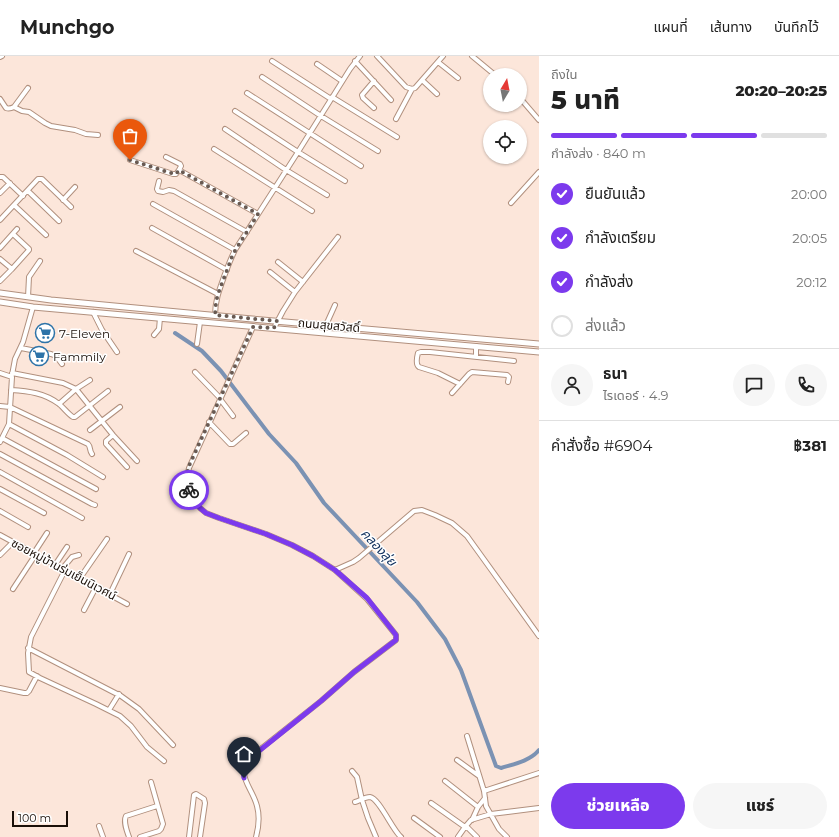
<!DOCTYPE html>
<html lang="th">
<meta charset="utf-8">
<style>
body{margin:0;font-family:Montserrat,"Noto Sans Thai",sans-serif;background:#f6f6f6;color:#222;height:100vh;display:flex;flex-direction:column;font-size:15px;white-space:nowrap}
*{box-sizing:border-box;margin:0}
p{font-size:13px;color:#767676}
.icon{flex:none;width:22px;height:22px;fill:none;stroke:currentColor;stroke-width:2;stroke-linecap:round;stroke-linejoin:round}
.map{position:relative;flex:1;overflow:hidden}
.details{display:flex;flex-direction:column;background:#fff;width:300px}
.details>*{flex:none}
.needle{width:26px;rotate:10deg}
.controls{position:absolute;left:483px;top:12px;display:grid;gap:8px}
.controls a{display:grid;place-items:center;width:44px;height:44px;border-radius:50%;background:#fff;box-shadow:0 1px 3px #0004;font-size:20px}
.scale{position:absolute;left:12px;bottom:10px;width:56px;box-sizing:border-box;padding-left:4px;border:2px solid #1a0f08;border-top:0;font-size:11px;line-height:14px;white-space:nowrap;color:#1a0f08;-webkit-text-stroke:3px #fff;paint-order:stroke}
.pin{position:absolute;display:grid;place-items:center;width:34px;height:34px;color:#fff;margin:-41px -17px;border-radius:50% 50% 50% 0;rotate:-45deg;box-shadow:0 0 4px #0007}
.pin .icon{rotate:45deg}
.courier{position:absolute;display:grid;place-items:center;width:40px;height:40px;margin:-20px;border:3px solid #7c3aed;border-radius:50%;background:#fff;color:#222;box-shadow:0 1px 5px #0007}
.head em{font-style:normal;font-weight:800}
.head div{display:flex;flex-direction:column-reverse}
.head{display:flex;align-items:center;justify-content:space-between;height:68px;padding:0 12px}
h1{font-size:26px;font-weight:800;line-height:30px}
.bar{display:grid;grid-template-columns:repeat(4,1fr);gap:6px 4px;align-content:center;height:48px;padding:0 12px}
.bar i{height:5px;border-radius:3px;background:#e0e0e0}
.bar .on{background:#7c3aed}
.bar p{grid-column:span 4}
.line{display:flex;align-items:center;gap:10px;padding:0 12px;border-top:1px solid #e0e0e0}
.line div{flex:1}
.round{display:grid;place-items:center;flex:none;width:42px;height:42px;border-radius:21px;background:#f6f6f6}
ol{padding:0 12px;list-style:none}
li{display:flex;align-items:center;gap:12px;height:44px}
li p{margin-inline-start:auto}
li .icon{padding:4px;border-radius:50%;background:#7c3aed;color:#fff;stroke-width:4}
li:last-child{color:#767676}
li i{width:22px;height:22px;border:2px solid #e0e0e0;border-radius:50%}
.primary-button{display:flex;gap:8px;margin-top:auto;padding:8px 12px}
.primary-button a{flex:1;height:46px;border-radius:24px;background:#7c3aed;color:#fff;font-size:16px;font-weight:800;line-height:46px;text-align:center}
.primary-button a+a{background:#f6f6f6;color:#222}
header{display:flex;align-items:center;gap:24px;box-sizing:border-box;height:56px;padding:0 20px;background:#fff;border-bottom:1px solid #e0e0e0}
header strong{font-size:19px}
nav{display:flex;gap:22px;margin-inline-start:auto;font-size:14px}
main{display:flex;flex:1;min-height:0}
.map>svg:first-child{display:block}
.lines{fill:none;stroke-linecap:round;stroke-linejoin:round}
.canal{stroke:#7b92b3;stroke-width:4}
.minor-casing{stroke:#b1907e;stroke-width:6}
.major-casing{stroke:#b1907e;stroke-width:7}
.minor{stroke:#fff;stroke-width:4}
.major{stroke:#fff;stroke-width:5}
.done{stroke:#695a52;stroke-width:4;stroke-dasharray:0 7.2}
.route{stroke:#7c3aed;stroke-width:5}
.labels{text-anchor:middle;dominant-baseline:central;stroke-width:3;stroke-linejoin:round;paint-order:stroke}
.street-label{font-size:12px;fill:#1a0f08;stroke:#fff}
.poi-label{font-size:12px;fill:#1a0f08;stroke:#fff;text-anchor:start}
.water-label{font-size:13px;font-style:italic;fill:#153561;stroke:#fff}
</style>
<header>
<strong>Munchgo</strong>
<nav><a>แผนที่</a><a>เส้นทาง</a><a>บันทึกไว้</a></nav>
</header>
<main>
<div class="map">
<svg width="539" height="781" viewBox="0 0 539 781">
<rect width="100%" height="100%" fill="#fce6da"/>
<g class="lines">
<!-- canal -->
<path class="canal" d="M175,277L202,295L221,315L269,378L296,407L324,447L417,546L445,583L461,614L496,710L501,712C514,708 530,705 539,694"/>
<!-- minor casing -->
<g class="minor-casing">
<path id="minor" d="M377,0L406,31L412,33L415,32L443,0
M472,0L495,19
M0,1L2,0
M272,5L331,43
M355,5L391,44
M438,6L458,22
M317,8L342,25
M262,21L321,60L378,95
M422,24L437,38
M247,37L361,110
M332,41L397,81
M520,42L539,64
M0,43L6,52C9,53 12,52 14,51L28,32
M14,51L22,55L29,56L45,67L51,70L75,74L86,78L98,79
M374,52L363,42L362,39L374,25
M235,55L298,96L345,125
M396,63L412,33
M225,73L286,114L327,139
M214,93L312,155
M166,101L180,108L181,110L179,114
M130,104L173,118H176L179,114L258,158
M0,121H3L23,140
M159,125L157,133L158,135L163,136L169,134L174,135L247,176
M28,135L59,165
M0,137L10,127
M63,144L75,131
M511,147L539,116
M153,148L235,194
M14,149L46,179
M0,164L38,123H42L71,151
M152,172L227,214
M0,192L17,173
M136,195L218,238
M0,203L12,213L0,225
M278,206L303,226
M12,213L29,194V193L13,178
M270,216L295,236
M28,241L29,221L40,205
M93,256L102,274L117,296
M215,259C215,244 220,232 225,218C228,210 231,202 235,194L298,96L350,13L360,0
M326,269L335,249
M253,271L189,412L187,421L188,432L194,444L200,452L206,457L219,462L266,478L292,489L313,500L335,514L367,543L396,579V584L354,616L321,645L253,699C233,718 252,730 257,750C260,761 259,770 256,781
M274,272L283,255L295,236L338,181
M154,279L159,273L160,262
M197,288L200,266
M21,292L51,298L56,300L62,308
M476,301V290
M195,316L220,342
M0,317L12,321L9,368L0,386
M12,317L63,327L76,333L113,379L137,405
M12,319L15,303L23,286L33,251
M460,328L438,317L419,311C415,308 417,301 418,297L421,296H430L514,305
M11,334C28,335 45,337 59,348C64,352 68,358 73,361H75L108,335
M452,337L469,318L472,316L507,319L509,321L508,326
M220,343L233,360
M59,348L76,333L90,324
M0,350L10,351L88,388C91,391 89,394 92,398
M209,366L230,388H233L246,377
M9,368L67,399L103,421
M90,374L120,351
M113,379L106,385V388L127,411
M2,382L96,433
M0,398L92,448L95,449
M0,416L82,462
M0,433L44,457
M0,455L28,471
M0,479L127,548
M34,497L47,477
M0,499L13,486
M55,509L67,491
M62,513L72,501L79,499
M65,514L31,581L28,597L29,616L40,622L96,648L120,660L131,670L147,691L164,705
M335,514L353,506L359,502L414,455L422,454L435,459L452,467L467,480L539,580
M80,522L107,483
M13,533L36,498
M110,538L129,498
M84,554L96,531
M28,592L121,640L139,653L173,689
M0,632L24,637H27L29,635L37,620
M109,654L119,638
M467,680L484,735L486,750L499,773L507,781
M457,704L479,720
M352,715L357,721L362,744L368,762L376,781
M445,725L478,751
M484,735L539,717
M355,746C359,745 365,741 370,741C379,742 393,775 401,781
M431,747L465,771
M414,762L440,781
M472,764L478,751L485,742
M99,770L103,781
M466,770L477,781
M129,781C127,775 123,766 126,760L157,750
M140,781L159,775L161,773L163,768L151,726
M189,781L194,739L196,738L204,743L205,747L200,781
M458,781L465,771L471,764L491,758L539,752"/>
</g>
<!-- major casing -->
<g class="major-casing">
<path id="major" d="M0,237L51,244L252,263L539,288
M0,246L33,251L539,296"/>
</g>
<!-- minor -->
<use href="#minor" class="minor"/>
<!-- major -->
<use href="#major" class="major"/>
</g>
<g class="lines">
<!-- done -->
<path class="done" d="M130,104L174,118H176L179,114L258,158L233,198L218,238L216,246L215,259L277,265L274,272L253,271L188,412L187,421L189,434"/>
<!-- route -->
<path class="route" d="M189,434L194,444L200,452L206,457L219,462L266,478L292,489L313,500L335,514L367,542L396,579V584L354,616L321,645L249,703C244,710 243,715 244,722"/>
</g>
<!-- icons -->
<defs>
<g id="supermarket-ring" transform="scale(1)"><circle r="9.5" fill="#fff" stroke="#2d73a8" stroke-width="1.5"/><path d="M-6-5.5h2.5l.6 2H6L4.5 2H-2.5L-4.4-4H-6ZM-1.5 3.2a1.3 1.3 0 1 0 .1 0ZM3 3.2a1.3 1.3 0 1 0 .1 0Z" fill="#2d73a8"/></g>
</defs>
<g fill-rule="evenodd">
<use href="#supermarket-ring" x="45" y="277"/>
<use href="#supermarket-ring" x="39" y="300"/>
</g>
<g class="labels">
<!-- street labels -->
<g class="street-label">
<text transform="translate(329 269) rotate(5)">ถนนสุขสวัสดิ์</text>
<text transform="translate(64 513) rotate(28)">ซอยหมู่บ้านร่มเย็นนิเวศน์</text>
</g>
<!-- poi labels -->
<g class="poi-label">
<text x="59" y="277">7-Eleven</text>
<text x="53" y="300">Fammily</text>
</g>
<!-- water labels -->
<g class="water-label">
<text transform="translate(379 491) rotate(47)">คลองลุ่ย</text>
</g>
</g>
</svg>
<div class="controls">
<a><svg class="needle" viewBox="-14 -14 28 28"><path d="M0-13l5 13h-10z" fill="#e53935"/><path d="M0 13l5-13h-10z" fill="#767676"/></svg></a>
<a><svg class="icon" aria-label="locate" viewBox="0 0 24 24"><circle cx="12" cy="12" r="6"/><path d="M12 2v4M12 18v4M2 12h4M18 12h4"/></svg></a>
</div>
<div class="scale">100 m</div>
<div class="pin" style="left:130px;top:104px;background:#ea580c"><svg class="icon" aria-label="bag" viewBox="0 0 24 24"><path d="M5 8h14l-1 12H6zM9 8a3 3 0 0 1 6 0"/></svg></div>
<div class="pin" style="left:244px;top:722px;background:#1f2937"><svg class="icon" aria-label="home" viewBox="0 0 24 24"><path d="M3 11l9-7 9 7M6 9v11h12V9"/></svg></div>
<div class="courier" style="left:189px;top:434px"><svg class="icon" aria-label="bike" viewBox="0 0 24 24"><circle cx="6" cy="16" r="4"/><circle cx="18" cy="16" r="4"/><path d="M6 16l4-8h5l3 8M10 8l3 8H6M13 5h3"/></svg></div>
</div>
<section class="details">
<div class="head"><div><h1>5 นาที</h1><p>ถึงใน</p></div><em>20:20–20:25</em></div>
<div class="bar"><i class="on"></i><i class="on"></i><i class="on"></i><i></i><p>กำลังส่ง · 840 m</p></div>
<ol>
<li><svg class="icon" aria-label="check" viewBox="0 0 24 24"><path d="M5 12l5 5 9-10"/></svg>ยืนยันแล้ว<p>20:00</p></li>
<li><svg class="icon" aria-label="check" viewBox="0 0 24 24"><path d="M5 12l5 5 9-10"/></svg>กำลังเตรียม<p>20:05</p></li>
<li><svg class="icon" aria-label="check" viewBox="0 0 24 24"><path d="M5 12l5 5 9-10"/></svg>กำลังส่ง<p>20:12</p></li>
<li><i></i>ส่งแล้ว</li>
</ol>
<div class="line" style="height:72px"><a class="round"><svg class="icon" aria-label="person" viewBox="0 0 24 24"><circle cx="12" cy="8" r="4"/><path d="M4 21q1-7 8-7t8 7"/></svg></a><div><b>ธนา</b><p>ไรเดอร์ · 4.9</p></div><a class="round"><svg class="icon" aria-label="chat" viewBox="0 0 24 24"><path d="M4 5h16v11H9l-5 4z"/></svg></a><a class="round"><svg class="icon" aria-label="phone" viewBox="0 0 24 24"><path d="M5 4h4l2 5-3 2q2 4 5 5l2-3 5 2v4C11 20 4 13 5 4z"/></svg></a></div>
<div class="line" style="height:52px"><div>คำสั่งซื้อ #6904</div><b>฿381</b></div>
<div class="primary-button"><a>ช่วยเหลือ</a><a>แชร์</a></div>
</section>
</main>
